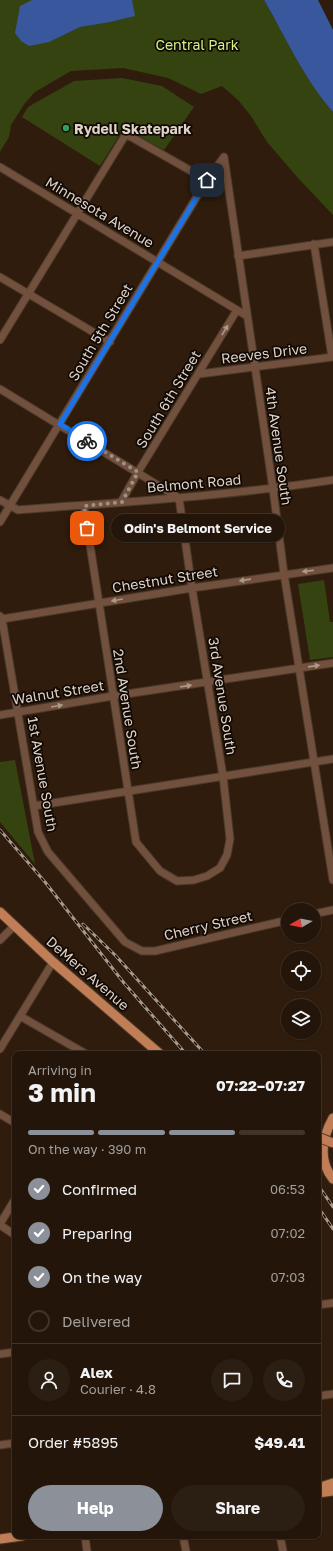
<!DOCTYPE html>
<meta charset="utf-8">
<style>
body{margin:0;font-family:"Golos Text",sans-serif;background:#2b1e12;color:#f1f3f6;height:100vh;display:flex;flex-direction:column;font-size:15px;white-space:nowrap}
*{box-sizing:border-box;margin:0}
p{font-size:13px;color:#a39f9c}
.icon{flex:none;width:22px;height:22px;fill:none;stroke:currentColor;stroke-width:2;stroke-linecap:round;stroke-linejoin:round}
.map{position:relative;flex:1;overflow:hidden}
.side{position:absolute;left:12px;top:1051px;width:309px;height:488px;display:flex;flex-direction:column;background:#231509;border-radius:8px;box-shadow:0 1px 3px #0004,0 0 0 1px #40342a}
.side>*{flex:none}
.needle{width:26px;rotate:261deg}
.tools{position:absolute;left:281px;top:903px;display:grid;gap:8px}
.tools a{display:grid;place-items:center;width:40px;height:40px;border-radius:50%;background:#231509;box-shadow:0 1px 3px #0004,0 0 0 1px #40342a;font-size:20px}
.pin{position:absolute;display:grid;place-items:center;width:34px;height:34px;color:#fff;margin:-17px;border-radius:8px;box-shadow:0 2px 6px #0006}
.courier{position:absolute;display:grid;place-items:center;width:40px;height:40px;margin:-20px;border:3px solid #1a73e8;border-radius:50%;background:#fff;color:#222;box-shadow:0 1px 5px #0007}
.bubble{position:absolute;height:28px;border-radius:14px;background:#231509;box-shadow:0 1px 3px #0004,0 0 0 1px #40342a;font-size:13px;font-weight:700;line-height:28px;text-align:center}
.head em{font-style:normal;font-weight:700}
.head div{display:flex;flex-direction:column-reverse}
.head{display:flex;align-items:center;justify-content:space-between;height:68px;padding:0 16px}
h1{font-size:26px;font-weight:700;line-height:30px}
.bar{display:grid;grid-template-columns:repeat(4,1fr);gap:6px 4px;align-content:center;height:48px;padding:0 16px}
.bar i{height:5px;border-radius:3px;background:#40342a}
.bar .active{background:#8c9099}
.bar p{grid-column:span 4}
.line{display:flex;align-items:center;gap:10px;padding:0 16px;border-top:1px solid #40342a}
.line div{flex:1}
.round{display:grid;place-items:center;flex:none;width:42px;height:42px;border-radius:21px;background:#2b1e12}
ol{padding:0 16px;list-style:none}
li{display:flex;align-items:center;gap:12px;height:44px}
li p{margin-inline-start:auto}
li .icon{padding:4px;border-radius:50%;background:#8c9099;color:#fff;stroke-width:4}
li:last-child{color:#a39f9c}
li i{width:22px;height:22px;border:2px solid #40342a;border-radius:50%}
.cta{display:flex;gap:8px;margin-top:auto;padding:8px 16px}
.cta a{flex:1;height:46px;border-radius:24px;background:#8c9099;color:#fff;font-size:16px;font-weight:700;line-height:46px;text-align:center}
.cta a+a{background:#2b1e12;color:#f1f3f6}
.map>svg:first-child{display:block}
.green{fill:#354310}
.water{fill:#39579c}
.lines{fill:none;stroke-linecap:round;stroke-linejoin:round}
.minor-casing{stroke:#4b392a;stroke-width:9}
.major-casing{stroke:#4b392a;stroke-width:11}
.minor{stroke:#71503d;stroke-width:7}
.major{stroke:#c17e56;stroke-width:9}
.rail-casing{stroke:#a8998d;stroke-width:3}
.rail{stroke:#110904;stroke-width:1.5;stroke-dasharray:4.5;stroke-linecap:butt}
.major-bridge-casing{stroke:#4b392a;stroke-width:11;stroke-linecap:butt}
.major-bridge{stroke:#c17e56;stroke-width:9}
.oneway{fill:#ae9889}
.done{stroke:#a19286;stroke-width:4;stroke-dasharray:0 7.2}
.route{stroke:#1a73e8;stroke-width:5}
.leisure-dot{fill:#2e9e5b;stroke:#110904;stroke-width:1.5}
.labels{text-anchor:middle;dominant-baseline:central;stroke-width:3.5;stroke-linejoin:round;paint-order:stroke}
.park-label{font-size:14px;fill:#d0f381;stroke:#110904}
.poi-label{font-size:14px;font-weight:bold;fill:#dfd2c8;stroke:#110904;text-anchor:start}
.street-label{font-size:14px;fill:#dfd2c8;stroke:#110904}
</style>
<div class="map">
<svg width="333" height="1551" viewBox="0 0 333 1551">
<rect width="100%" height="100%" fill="#2f1c0c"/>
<!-- green -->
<path class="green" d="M0,0H264C286,38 304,78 333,112V215L298,178L267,142L251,116L238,100L222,86L201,94L168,78L123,68L71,71L35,92L25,103L11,125L9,137L0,152Z
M122,78L162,86L194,107L164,150L124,128L100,166L22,117L28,107L74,81Z
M324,580L330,622H333V657L310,660L298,584Z
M15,760L35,864L0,822V762Z"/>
<!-- water -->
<path class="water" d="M32,0H132L135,16L110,22L80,27L49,42L29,46L21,41L15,33L20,6Z
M264,0H318L333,30V112C304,79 286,38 264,0Z"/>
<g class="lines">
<!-- minor casing -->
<g class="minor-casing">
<path id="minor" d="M224,157L273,489L284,574L333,880
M0,167L247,316
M314,244L332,357
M238,256L333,242
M0,277L110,342
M0,340L126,134L207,180
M199,374L333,357
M0,389L179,498L192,588L223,776L230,839L227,855L220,868L207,876L194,880L177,881L160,871L136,842L84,506
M0,500L18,510C123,502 228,496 333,480
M121,502L138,472L237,310
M0,522L207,180L224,157
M0,616L2,619L38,832L48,852L125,942L142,951H155L288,920
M2,619L192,588L333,568
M0,715L113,696L333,663
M34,806L333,759
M314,914L333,910
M0,940L14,926
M20,1016L86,1054
M0,1049L53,962
M0,1114L15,1123
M0,1224L15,1199
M0,1225L15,1235
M318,1305L333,1303
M0,1354L15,1352
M318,1396L333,1394
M0,1445L15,1443
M85,1536L87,1551
M183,1536L186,1551
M280,1536L283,1551"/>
</g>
<!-- major casing -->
<g class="major-casing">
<path id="major" d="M0,912L53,962L160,1054
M333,1118C322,1138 318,1160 333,1179
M318,1488L333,1483
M318,1493L333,1491
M0,1539L22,1536"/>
</g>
<!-- minor -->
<use href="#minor" class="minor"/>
<!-- major -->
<use href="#major" class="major"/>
<!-- rail casing -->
<g class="rail-casing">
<path id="rail" d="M0,830L45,882L124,983L186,1054
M83,924L115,955L205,1054
M318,1185L333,1207
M318,1207L333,1229"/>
</g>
<!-- rail -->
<use href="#rail" class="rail"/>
<!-- major-bridge casing -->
<g class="major-bridge-casing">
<path id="major-bridge" d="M318,1137L333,1143"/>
</g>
<!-- major-bridge -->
<use href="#major-bridge" class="major-bridge"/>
</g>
<!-- one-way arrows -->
<defs><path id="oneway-solid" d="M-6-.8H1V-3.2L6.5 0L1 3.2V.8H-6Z"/></defs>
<g class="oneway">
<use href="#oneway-solid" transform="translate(225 330) rotate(-59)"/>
<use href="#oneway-solid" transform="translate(308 571) rotate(173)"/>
<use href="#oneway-solid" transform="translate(245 580) rotate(172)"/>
<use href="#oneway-solid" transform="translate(117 600) rotate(170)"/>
<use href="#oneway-solid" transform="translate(314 666) rotate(-8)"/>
<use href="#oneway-solid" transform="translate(186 686) rotate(-8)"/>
<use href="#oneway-solid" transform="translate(57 706) rotate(-10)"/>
</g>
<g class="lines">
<!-- done -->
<path class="done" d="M87,441L138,472L122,502L84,506L87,528"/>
<!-- route -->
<path class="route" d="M87,441L60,424L207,180"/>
</g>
<!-- markers -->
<circle class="leisure-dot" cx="66" cy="128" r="4"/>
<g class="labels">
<!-- park labels -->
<g class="park-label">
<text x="197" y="44">Central Park</text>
</g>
<!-- poi labels -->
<g class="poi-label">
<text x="74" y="128">Rydell Skatepark</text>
</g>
<!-- street labels -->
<g class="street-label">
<text transform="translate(100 212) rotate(31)">Minnesota Avenue</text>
<text transform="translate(100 332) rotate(-59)">South 5th Street</text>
<text transform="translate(264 353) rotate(-7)">Reeves Drive</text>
<text transform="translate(168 399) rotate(-59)">South 6th Street</text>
<text transform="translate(279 446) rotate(82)">4th Avenue South</text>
<text transform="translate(194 483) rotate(-5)">Belmont Road</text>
<text transform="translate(165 579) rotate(-9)">Chestnut Street</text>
<text transform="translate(58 692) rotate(-9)">Walnut Street</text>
<text transform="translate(223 696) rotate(81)">3rd Avenue South</text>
<text transform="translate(128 709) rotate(81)">2nd Avenue South</text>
<text transform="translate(43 774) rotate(80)">1st Avenue South</text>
<text transform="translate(208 925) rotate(-13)">Cherry Street</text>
<text transform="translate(88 973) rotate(41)">DeMers Avenue</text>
</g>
</g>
</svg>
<div class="tools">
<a><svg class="needle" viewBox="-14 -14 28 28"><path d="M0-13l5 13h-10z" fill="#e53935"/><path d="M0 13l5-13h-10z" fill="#a39f9c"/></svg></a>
<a><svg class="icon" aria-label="locate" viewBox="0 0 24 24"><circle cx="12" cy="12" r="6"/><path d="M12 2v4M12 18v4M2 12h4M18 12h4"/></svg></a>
<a><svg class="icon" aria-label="layers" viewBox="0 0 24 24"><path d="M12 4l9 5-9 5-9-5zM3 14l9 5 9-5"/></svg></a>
</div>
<div class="pin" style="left:87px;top:528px;background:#ea580c"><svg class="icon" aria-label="bag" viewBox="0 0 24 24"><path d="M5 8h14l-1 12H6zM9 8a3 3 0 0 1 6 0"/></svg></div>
<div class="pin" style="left:207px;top:180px;background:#1f2937"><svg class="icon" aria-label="home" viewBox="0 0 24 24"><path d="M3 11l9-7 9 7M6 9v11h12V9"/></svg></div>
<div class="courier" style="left:87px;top:441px"><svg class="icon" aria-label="bike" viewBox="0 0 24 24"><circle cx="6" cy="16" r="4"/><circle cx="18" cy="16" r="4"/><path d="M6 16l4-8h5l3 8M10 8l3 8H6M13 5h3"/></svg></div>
<div class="bubble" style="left:111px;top:514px;width:174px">Odin's Belmont Service</div>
<section class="side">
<div class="head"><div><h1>3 min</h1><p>Arriving in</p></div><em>07:22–07:27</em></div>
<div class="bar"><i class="active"></i><i class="active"></i><i class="active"></i><i></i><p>On the way · 390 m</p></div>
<ol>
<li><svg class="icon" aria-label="check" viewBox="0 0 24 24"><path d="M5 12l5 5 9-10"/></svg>Confirmed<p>06:53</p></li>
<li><svg class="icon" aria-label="check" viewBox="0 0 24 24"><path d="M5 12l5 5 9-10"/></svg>Preparing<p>07:02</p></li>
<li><svg class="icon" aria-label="check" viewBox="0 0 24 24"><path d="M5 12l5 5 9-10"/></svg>On the way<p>07:03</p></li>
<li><i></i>Delivered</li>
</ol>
<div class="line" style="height:72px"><a class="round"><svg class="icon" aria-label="person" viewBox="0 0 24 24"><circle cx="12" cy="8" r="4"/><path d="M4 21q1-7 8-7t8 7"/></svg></a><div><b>Alex</b><p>Courier · 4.8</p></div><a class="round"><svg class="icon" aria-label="chat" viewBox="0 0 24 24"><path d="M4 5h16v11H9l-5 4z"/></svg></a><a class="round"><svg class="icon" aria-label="phone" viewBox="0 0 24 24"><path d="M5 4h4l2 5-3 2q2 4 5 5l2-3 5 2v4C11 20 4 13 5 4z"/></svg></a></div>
<div class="line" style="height:52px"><div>Order #5895</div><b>$49.41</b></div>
<div class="cta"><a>Help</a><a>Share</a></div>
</section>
</div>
